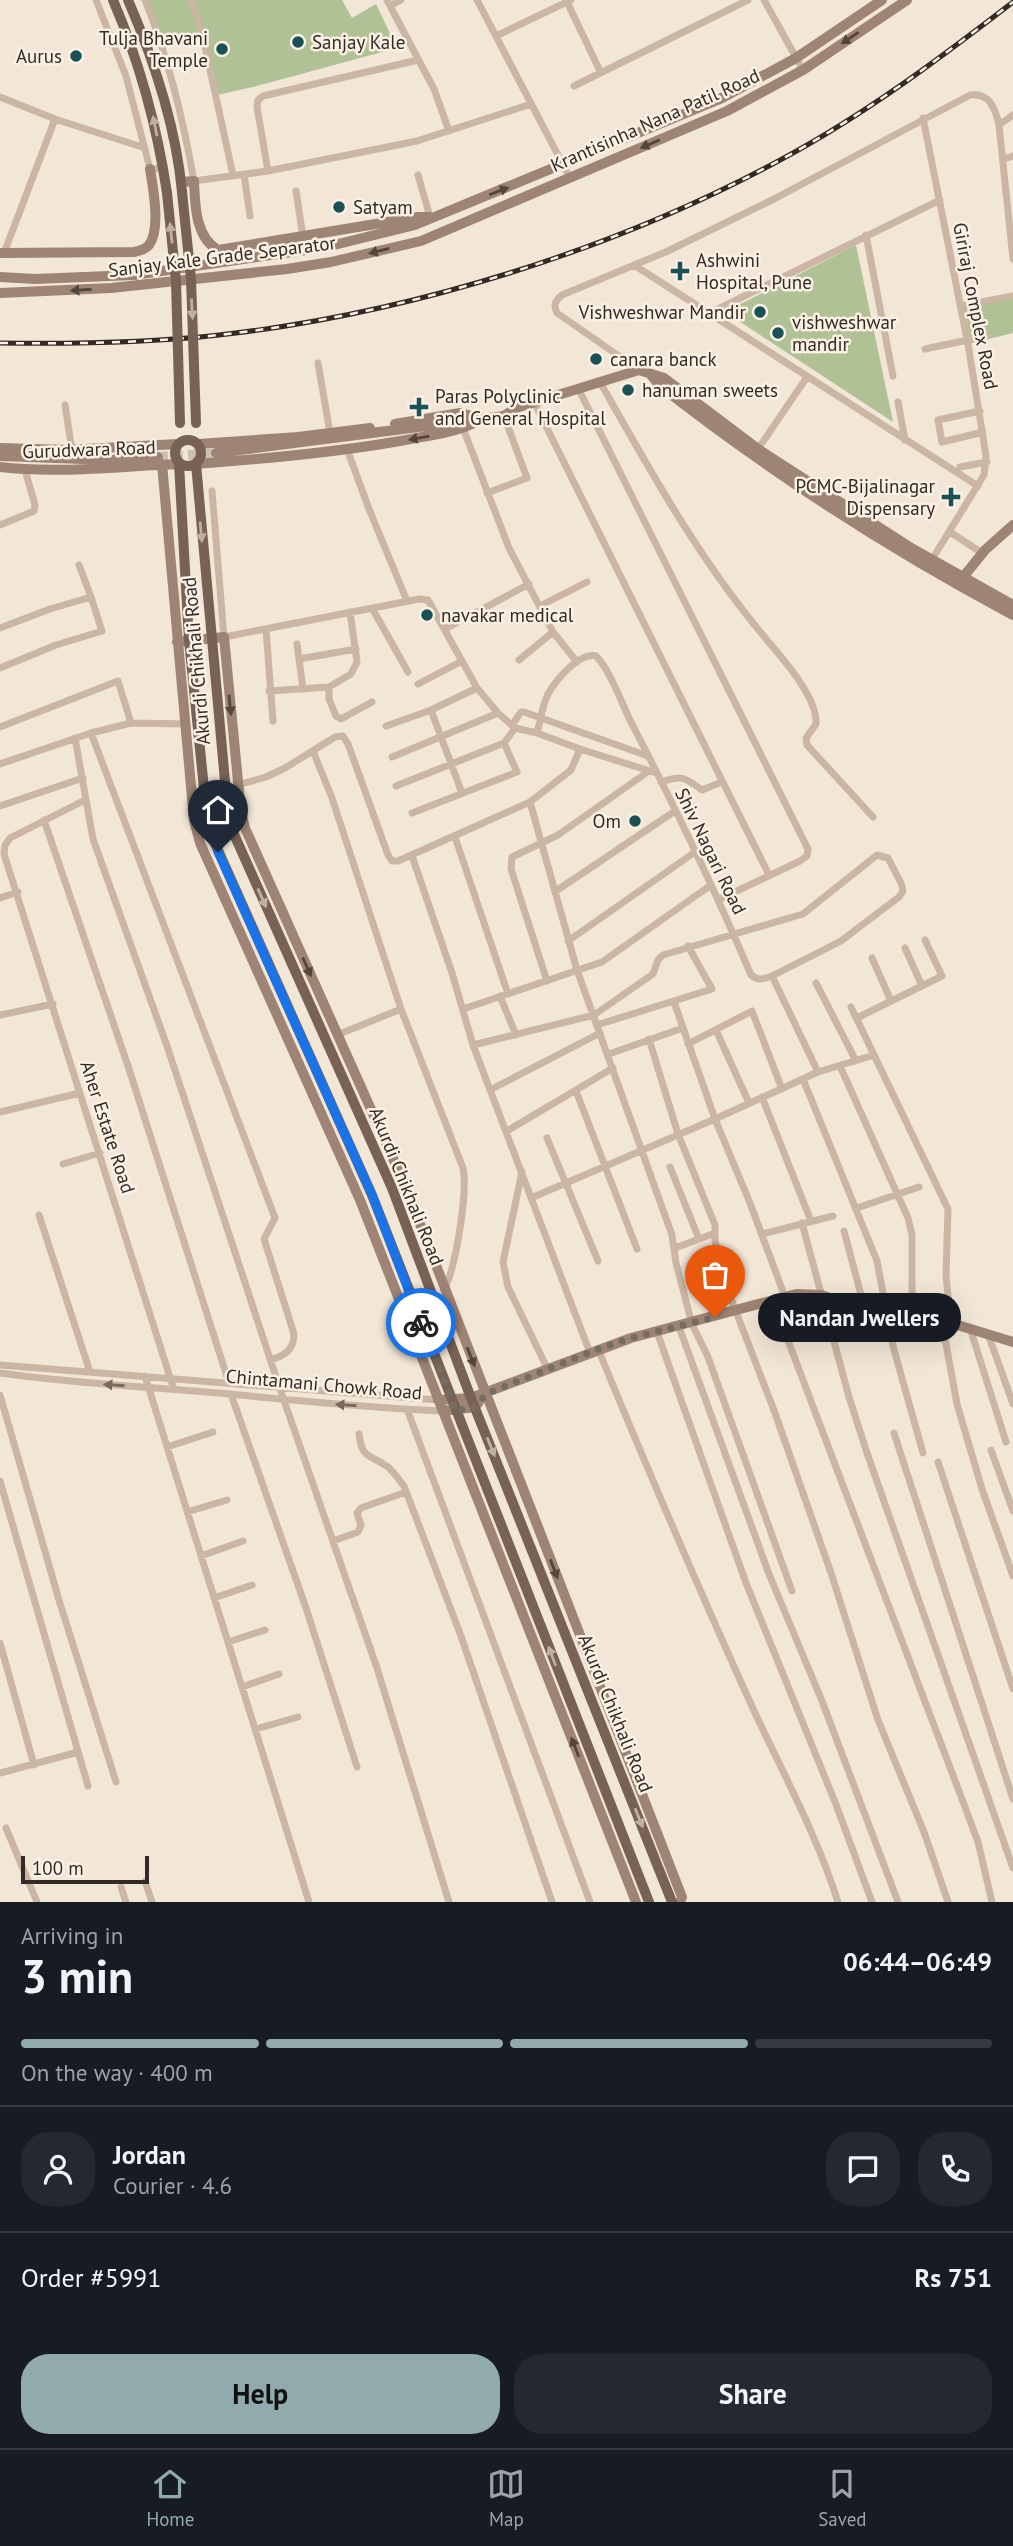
<!DOCTYPE html>
<meta charset="utf-8">
<style>
body{margin:0;font-family:"PT Sans",sans-serif;background:#242831;color:#f1f3f6;height:100vh;display:flex;flex-direction:column;font-size:26px;white-space:nowrap}
*{box-sizing:border-box;margin:0}
p{font-size:23px;color:#9ea1a6}
.icon{flex:none;width:38px;height:38px;fill:none;stroke:currentColor;stroke-width:2;stroke-linecap:round;stroke-linejoin:round}
.map{position:relative;height:1902px;overflow:hidden}
.drawer{display:flex;flex-direction:column;background:#171b24;flex:1}
.drawer>*{flex:none}
.scale{position:absolute;left:21px;bottom:18px;width:128px;box-sizing:border-box;padding-left:7px;border:4px solid #342a25;border-top:0;font-size:19px;line-height:24px;white-space:nowrap;color:#342a25;-webkit-text-stroke:5px #faf0e3;paint-order:stroke}
.pin{position:absolute;display:grid;place-items:center;width:60px;height:60px;color:#fff;margin:-72px -30px;border-radius:50% 50% 50% 0;rotate:-45deg;box-shadow:0 0 7px #0007}
.pin .icon{rotate:45deg}
.courier{position:absolute;display:grid;place-items:center;width:70px;height:70px;margin:-35px;border:5px solid #1a73e8;border-radius:50%;background:#fff;color:#222;box-shadow:0 2px 9px #0007}
.bubble{position:absolute;height:49px;border-radius:24px;background:#171b24;box-shadow:0 7px 28px #0002;font-size:23px;font-weight:700;line-height:49px;text-align:center}
.head em{font-style:normal;font-weight:700}
.head div{display:flex;flex-direction:column-reverse}
.head{display:flex;align-items:center;justify-content:space-between;height:119px;padding:0 21px}
h1{font-size:46px;font-weight:700;line-height:52px}
.bar{display:grid;grid-template-columns:repeat(4,1fr);gap:10px 7px;align-content:center;height:84px;padding:0 21px}
.bar i{height:9px;border-radius:5px;background:#363941}
.bar .on{background:#90aaae}
.bar p{grid-column:span 4}
.line{display:flex;align-items:center;gap:18px;padding:0 21px;border-top:2px solid #363941}
.line div{flex:1}
.round{display:grid;place-items:center;flex:none;width:74px;height:74px;border-radius:28px;background:#242831}
.primary-button{display:flex;gap:14px;margin-top:auto;padding:14px 21px}
.primary-button a{flex:1;height:80px;border-radius:28px;background:#90aaae;color:#111;font-size:28px;font-weight:700;line-height:80px;text-align:center}
.primary-button a+a{background:#242831;color:#f1f3f6}
.menu{display:flex;justify-content:space-around;align-items:center;height:98px;border-top:2px solid #363941;background:#171b24;font-size:19px;color:#9ea1a6}
.menu a{display:grid;justify-items:center;gap:4px}
.menu .on{color:#90aaae}
.map>svg:first-child{display:block}
.green{fill:#b1c196}
.lines{fill:none;stroke-linecap:round;stroke-linejoin:round}
.secondary-tunnel{stroke:#ccc0b3;stroke-width:10;stroke-dasharray:10 5;stroke-linecap:butt}
.street{stroke:#cab6a2;stroke-width:7}
.secondary{stroke:#9e8474;stroke-width:10}
.primary{stroke:#776255;stroke-width:10}
.rail-casing{stroke:#342a25;stroke-width:5}
.rail{stroke:#faf0e3;stroke-width:2.5;stroke-dasharray:8;stroke-linecap:butt}
.primary-bridge{stroke:#776255;stroke-width:10}
.oneway{fill:#54453d}
.oneway2{fill:#bfb0a3}
.oneway3{fill:#78695d}
.done{stroke:#766c63;stroke-width:7;stroke-dasharray:0 12.6}
.route{stroke:#1a73e8;stroke-width:9}
.poi-dot{fill:#195157;stroke:#faf0e3;stroke-width:2.5}
.labels{text-anchor:middle;dominant-baseline:central;stroke-width:5;stroke-linejoin:round;paint-order:stroke}
.poi-label{font-size:19px;fill:#342a25;stroke:#faf0e3;text-anchor:start}
.street-label{font-size:19px;fill:#342a25;stroke:#faf0e3}
</style>
<div class="map">
<svg width="1013" height="1902" viewBox="0 0 1013 1902">
<rect width="100%" height="100%" fill="#f2e6d6"/>
<!-- green -->
<path class="green" d="M147,0H342L352,18L376,4L397,48L253,87L217,95L201,37L163,48Z
M856,245L893,422L725,312Z
M1013,296V333L968,344L960,306Z"/>
<g class="lines">
<!-- secondary-tunnel -->
<path class="secondary-tunnel" d="M158,457L216,453"/>
<!-- street -->
<path class="street" d="M96,0L126,76L150,169L163,168
M145,0C169,59 183,118 194,181L268,171L417,141L531,104
M191,0L202,33L233,175
M387,0L434,89L449,131
M477,0L570,178
M764,0L803,70
M567,2L601,73
M390,6L401,0
M496,36L571,0
M574,86L748,0
M0,97L55,119L145,148
M923,118L968,344L986,456L984,475L931,561
M999,125L1013,115
M1003,159L1013,156
M268,171L257,107L258,100L263,96L418,60
M244,174L250,216
M418,175L430,217
M296,191L303,237
M866,235L893,376
M4,253L55,119
M634,265L978,486
M960,306L1013,296
M710,313L940,200
M925,349L987,336
M318,363L330,433
M639,370L557,313C553,305 555,301 562,295L668,251L774,199L970,95C990,93 995,108 999,125L1013,259
M600,382C649,469 698,557 762,634C779,655 818,696 816,724L806,738L807,745L873,817
M578,388L808,849L807,856L800,861L718,900
M534,402L769,875
M898,402L905,440
M65,405L72,450
M980,411L938,420L942,442L983,432
M463,428L509,548L553,632L577,662
M347,449L369,509L407,601
M758,449L807,377
M960,467L987,462
M212,491L224,637L419,599L428,600L477,688L498,713L515,728L537,733L580,749L656,773
M487,493L527,478L504,416
M0,525L34,511L35,505L25,470
M950,532L982,553
M79,565L91,597
M540,606L587,582
M372,608L408,672
M350,612L357,662L351,674L329,687V699L336,716L341,719L372,702
M0,628L50,609L91,597L102,631L56,645L0,668
M266,629L273,721
M445,629L529,584
M297,644L303,689
M299,659L356,649
M519,660L553,632
M418,684L462,661
M269,691L329,687
M431,710L462,793
M512,725L521,712H524L648,756
M386,726L431,710L477,688
M0,727L118,681L131,723
M91,733L275,1218L264,1239L294,1334C294,1350 285,1355 271,1360
M75,738L93,839L167,1046L280,1389L377,1668L449,1902
M313,751L332,798L401,1009L463,1168C468,1192 456,1267 444,1290
M392,757L498,713
M0,764L91,733L131,723L185,724
M661,782C683,775 684,777 702,790L722,782
M238,785L266,777L285,768L335,737L343,736L348,744L388,855L392,861H398L530,802L571,770L580,749
M396,786L504,743L515,728
M85,800L10,838L5,845L4,854L174,1390
M530,802L577,970L672,1235L676,1263L692,1324L708,1357L792,1591
M0,806L83,778
M412,813L517,772L504,743
M44,820L129,1069L229,1383
M455,837L508,994
M412,856L452,973L473,1045L590,1353
M556,891L675,811
M0,898L18,892
M568,941L695,852
M905,948L922,986
M872,958L891,1001
M772,976L818,1072
M547,981L511,869L512,857L558,835L649,771
M816,983L856,1061
M500,996L516,1035
M674,1002L715,1119L750,1203L785,1297
M851,1007L948,1209L946,1276L951,1323
M463,1009L602,962L711,885
M0,1015L53,1004
M857,1018L942,976L925,940
M597,1025L712,989L688,946
M716,1030L749,1103
M337,1035L401,1009
M649,1039L678,1134L715,1225V1241L725,1283L775,1413L831,1573L878,1720L924,1832L948,1902
M688,1044L752,1011L782,1089
M473,1045L594,1015L653,974L658,960L663,955L803,914L877,855L888,858L901,883L903,891L899,897L841,941L772,976C764,979 758,981 751,975C715,890 674,805 631,722C622,704 610,670 596,656C579,652 556,680 548,694C542,706 541,719 537,733
M609,1054L683,1028
M840,1066L908,1218L912,1235V1318
M803,1079L877,1261L893,1346L923,1453
M490,1090L600,1033
M576,1091L637,1249
M762,1097L811,1221
M0,1112L80,1093
M507,1131L613,1068
M547,1138L598,1261
M63,1164L100,1153
M670,1167L699,1239L715,1233
M522,1172L503,1262L508,1287L548,1370
M531,1198L715,1119L818,1072L874,1055
M857,1208L919,1187
M39,1215L90,1372
M802,1223L849,1397L867,1453L1013,1868
M844,1231L865,1310
M762,1234L833,1216
M675,1248L699,1239
M773,1301L965,1807L978,1842L992,1902
M942,1322L957,1404L982,1489L1013,1576
M679,1327L769,1574L822,1701L898,1902
M970,1328L1006,1442
M657,1332L746,1583L835,1802L872,1902
M988,1334L1013,1404
M598,1349C647,1468 697,1585 750,1702C780,1768 816,1832 838,1902
M0,1365L438,1400
M0,1373C76,1384 153,1387 229,1394C300,1401 371,1408 443,1411
M145,1376L309,1902
M231,1394L306,1608L357,1767
M0,1395L59,1600L116,1782
M407,1409L590,1902
M894,1433L1013,1799
M359,1434C362,1460 370,1454 388,1467C394,1472 399,1480 404,1486L461,1636L552,1902
M167,1447L213,1432
M991,1450L1013,1511
M938,1462L1013,1689
M0,1481L88,1786
M187,1512L227,1500
M333,1541L358,1532L361,1525L357,1513L361,1508L406,1492
M201,1556L243,1541
M214,1598L252,1585
M228,1642L265,1630
M0,1643L34,1765
M242,1687L279,1674
M256,1729L298,1717
M0,1773L78,1752
M6,1828L37,1902
M145,1881L152,1902
M121,1887L126,1902"/>
<!-- secondary -->
<path class="secondary" d="M181,182L194,181C195,204 195,237 218,250L418,217H429
M0,253L134,252C139,251 146,249 149,245C161,229 153,187 150,169
M0,277L35,279L134,275L326,247L415,225L720,99L796,58L882,0
M0,293L111,288L287,269L331,262L421,241L727,111L803,70L907,0
M651,375L659,385C770,472 889,549 1013,615
M395,424L460,413L476,417
M198,444L298,437L370,428
M0,448L67,450L178,444
M216,453L504,416L516,408L639,370L664,378L758,449L908,546L1013,605
M0,456L111,460L158,457
M162,464L194,820L200,843L360,1200L636,1902
M196,464C264,459 332,453 400,441C425,436 451,434 474,423
M0,467C59,474 120,466 179,464
M960,581L985,550L1013,525
M177,642L224,637L241,812L245,828L404,1183L682,1897L680,1902
M438,1400L471,1398L631,1338L796,1294L821,1295L887,1317L951,1323L1013,1342
M443,1411L475,1407L479,1402"/>
<!-- primary -->
<path class="primary" d="M113,0C140,63 157,126 167,193
M128,0C154,60 176,126 182,192
M175 453a13 13 0 1 1 26 0a13 13 0 1 1-26 0Z
M179,464L189,640L207,818L213,839L372,1195L649,1902
M196,464L228,814L233,832L392,1188L471,1398L672,1902"/>
<!-- rail casing -->
<g class="rail-casing">
<path id="rail" d="M0,343C73,344 147,343 219,335C408,314 615,250 782,159C864,115 939,59 1013,2"/>
</g>
<!-- rail -->
<use href="#rail" class="rail"/>
<!-- primary-bridge -->
<path class="primary-bridge" d="M182,192L191,279L196,423
M167,193L176,281L180,423"/>
</g>
<!-- one-way arrows -->
<defs><path id="oneway-solid" d="M-6-.8H1V-3.2L6.5 0L1 3.2V.8H-6Z" transform="scale(1.75)"/></defs>
<g class="oneway">
<use href="#oneway-solid" transform="translate(850 38) rotate(146)"/>
<use href="#oneway-solid" transform="translate(650 144) rotate(157)"/>
<use href="#oneway-solid" transform="translate(499 191) rotate(-21)"/>
<use href="#oneway-solid" transform="translate(379 251) rotate(166)"/>
<use href="#oneway-solid" transform="translate(81 290) rotate(176)"/>
<use href="#oneway-solid" transform="translate(419 438) rotate(170)"/>
<use href="#oneway-solid" transform="translate(230 705) rotate(84)"/>
<use href="#oneway-solid" transform="translate(307 967) rotate(66)"/>
<use href="#oneway-solid" transform="translate(471 1357) rotate(68)"/>
<use href="#oneway-solid" transform="translate(554 1569) rotate(69)"/>
<use href="#oneway-solid" transform="translate(575 1747) rotate(-111)"/>
</g>
<g class="oneway2">
<use href="#oneway-solid" transform="translate(155 126) rotate(-101)"/>
<use href="#oneway-solid" transform="translate(171 233) rotate(-96)"/>
<use href="#oneway-solid" transform="translate(192 309) rotate(87)"/>
<use href="#oneway-solid" transform="translate(201 532) rotate(85)"/>
<use href="#oneway-solid" transform="translate(262 898) rotate(66)"/>
<use href="#oneway-solid" transform="translate(491 1447) rotate(68)"/>
<use href="#oneway-solid" transform="translate(552 1656) rotate(-111)"/>
<use href="#oneway-solid" transform="translate(639 1818) rotate(68)"/>
</g>
<g class="oneway3">
<use href="#oneway-solid" transform="translate(114 1385) rotate(-176)"/>
<use href="#oneway-solid" transform="translate(346 1405) rotate(-176)"/>
</g>
<g class="lines">
<!-- done -->
<path class="done" d="M421,1323L456,1411L475,1407L486,1394L598,1349L631,1338L715,1317"/>
<!-- route -->
<path class="route" d="M218,852L372,1195L421,1323"/>
</g>
<!-- markers -->
<g class="poi-dot">
<circle cx="298" cy="42" r="7"/>
<circle cx="222" cy="49" r="7"/>
<circle cx="76" cy="56" r="7"/>
<circle cx="339" cy="207" r="7"/>
<path d="M676.5 260.5h7v7h7v7h-7v7h-7v-7h-7v-7h7z"/>
<circle cx="760" cy="312" r="7"/>
<circle cx="778" cy="333" r="7"/>
<circle cx="596" cy="359" r="7"/>
<circle cx="628" cy="390" r="7"/>
<path d="M415.5 396.5h7v7h7v7h-7v7h-7v-7h-7v-7h7z"/>
<path d="M947.5 486.5h7v7h7v7h-7v7h-7v-7h-7v-7h7z"/>
<circle cx="427" cy="615" r="7"/>
<circle cx="635" cy="821" r="7"/>
</g>
<g class="labels">
<!-- poi labels -->
<g class="poi-label">
<text x="208" y="38" text-anchor="end">Tulja Bhavani<tspan x="208" dy="22">Temple</tspan></text>
<text x="312" y="42">Sanjay Kale</text>
<text x="62" y="56" text-anchor="end">Aurus</text>
<text x="353" y="207">Satyam</text>
<text x="696" y="260">Ashwini<tspan x="696" dy="22">Hospital, Pune</tspan></text>
<text x="746" y="312" text-anchor="end">Vishweshwar Mandir</text>
<text x="792" y="322">vishweshwar<tspan x="792" dy="22">mandir</tspan></text>
<text x="610" y="359">canara banck</text>
<text x="642" y="390">hanuman sweets</text>
<text x="435" y="396">Paras Polyclinic<tspan x="435" dy="22">and General Hospital</tspan></text>
<text x="935" y="486" text-anchor="end">PCMC-Bijalinagar<tspan x="935" dy="22">Dispensary</tspan></text>
<text x="441" y="615">navakar medical</text>
<text x="621" y="821" text-anchor="end">Om</text>
</g>
<!-- street labels -->
<g class="street-label">
<text transform="translate(655 120) rotate(-24)">Krantisinha Nana Patil Road</text>
<text transform="translate(222 256) rotate(-7)">Sanjay Kale Grade Separator</text>
<text transform="translate(976 306) rotate(79)">Giriraj Complex Road</text>
<text transform="translate(89 449) rotate(-2)">Gurudwara Road</text>
<text transform="translate(196 661) rotate(-95)">Akurdi Chikhali Road</text>
<text transform="translate(711 851) rotate(64)">Shiv Nagari Road</text>
<text transform="translate(108 1127) rotate(72)">Aher Estate Road</text>
<text transform="translate(407 1186) rotate(68)">Akurdi Chikhali Road</text>
<text transform="translate(324 1384) rotate(5)">Chintamani Chowk Road</text>
<text transform="translate(616 1713) rotate(68)">Akurdi Chikhali Road</text>
</g>
</g>
</svg>
<div class="scale">100 m</div>
<div class="pin" style="left:715px;top:1317px;background:#ea580c"><svg class="icon" aria-label="bag" viewBox="0 0 24 24"><path d="M5 8h14l-1 12H6zM9 8a3 3 0 0 1 6 0"/></svg></div>
<div class="pin" style="left:218px;top:852px;background:#1f2937"><svg class="icon" aria-label="home" viewBox="0 0 24 24"><path d="M3 11l9-7 9 7M6 9v11h12V9"/></svg></div>
<div class="courier" style="left:421px;top:1323px"><svg class="icon" aria-label="bike" viewBox="0 0 24 24"><circle cx="6" cy="16" r="4"/><circle cx="18" cy="16" r="4"/><path d="M6 16l4-8h5l3 8M10 8l3 8H6M13 5h3"/></svg></div>
<div class="bubble" style="left:758px;top:1293px;width:203px">Nandan Jwellers</div>
</div>
<section class="drawer">
<div class="head"><div><h1>3 min</h1><p>Arriving in</p></div><em>06:44–06:49</em></div>
<div class="bar"><i class="on"></i><i class="on"></i><i class="on"></i><i></i><p>On the way · 400 m</p></div>
<div class="line" style="height:126px"><a class="round"><svg class="icon" aria-label="person" viewBox="0 0 24 24"><circle cx="12" cy="8" r="4"/><path d="M4 21q1-7 8-7t8 7"/></svg></a><div><b>Jordan</b><p>Courier · 4.6</p></div><a class="round"><svg class="icon" aria-label="chat" viewBox="0 0 24 24"><path d="M4 5h16v11H9l-5 4z"/></svg></a><a class="round"><svg class="icon" aria-label="phone" viewBox="0 0 24 24"><path d="M5 4h4l2 5-3 2q2 4 5 5l2-3 5 2v4C11 20 4 13 5 4z"/></svg></a></div>
<div class="line" style="height:91px"><div>Order #5991</div><b>Rs 751</b></div>
<div class="primary-button"><a>Help</a><a>Share</a></div>
</section>
<nav class="menu">
<a class="on"><svg class="icon" aria-label="home" viewBox="0 0 24 24"><path d="M3 11l9-7 9 7M6 9v11h12V9"/></svg>Home</a>
<a><svg class="icon" aria-label="map" viewBox="0 0 24 24"><path d="M3 6l6-2 6 2 6-2v14l-6 2-6-2-6 2zM9 4v14M15 6v14"/></svg>Map</a>
<a><svg class="icon" aria-label="saved" viewBox="0 0 24 24"><path d="M7 4h10v16l-5-4-5 4z"/></svg>Saved</a>
</nav>
